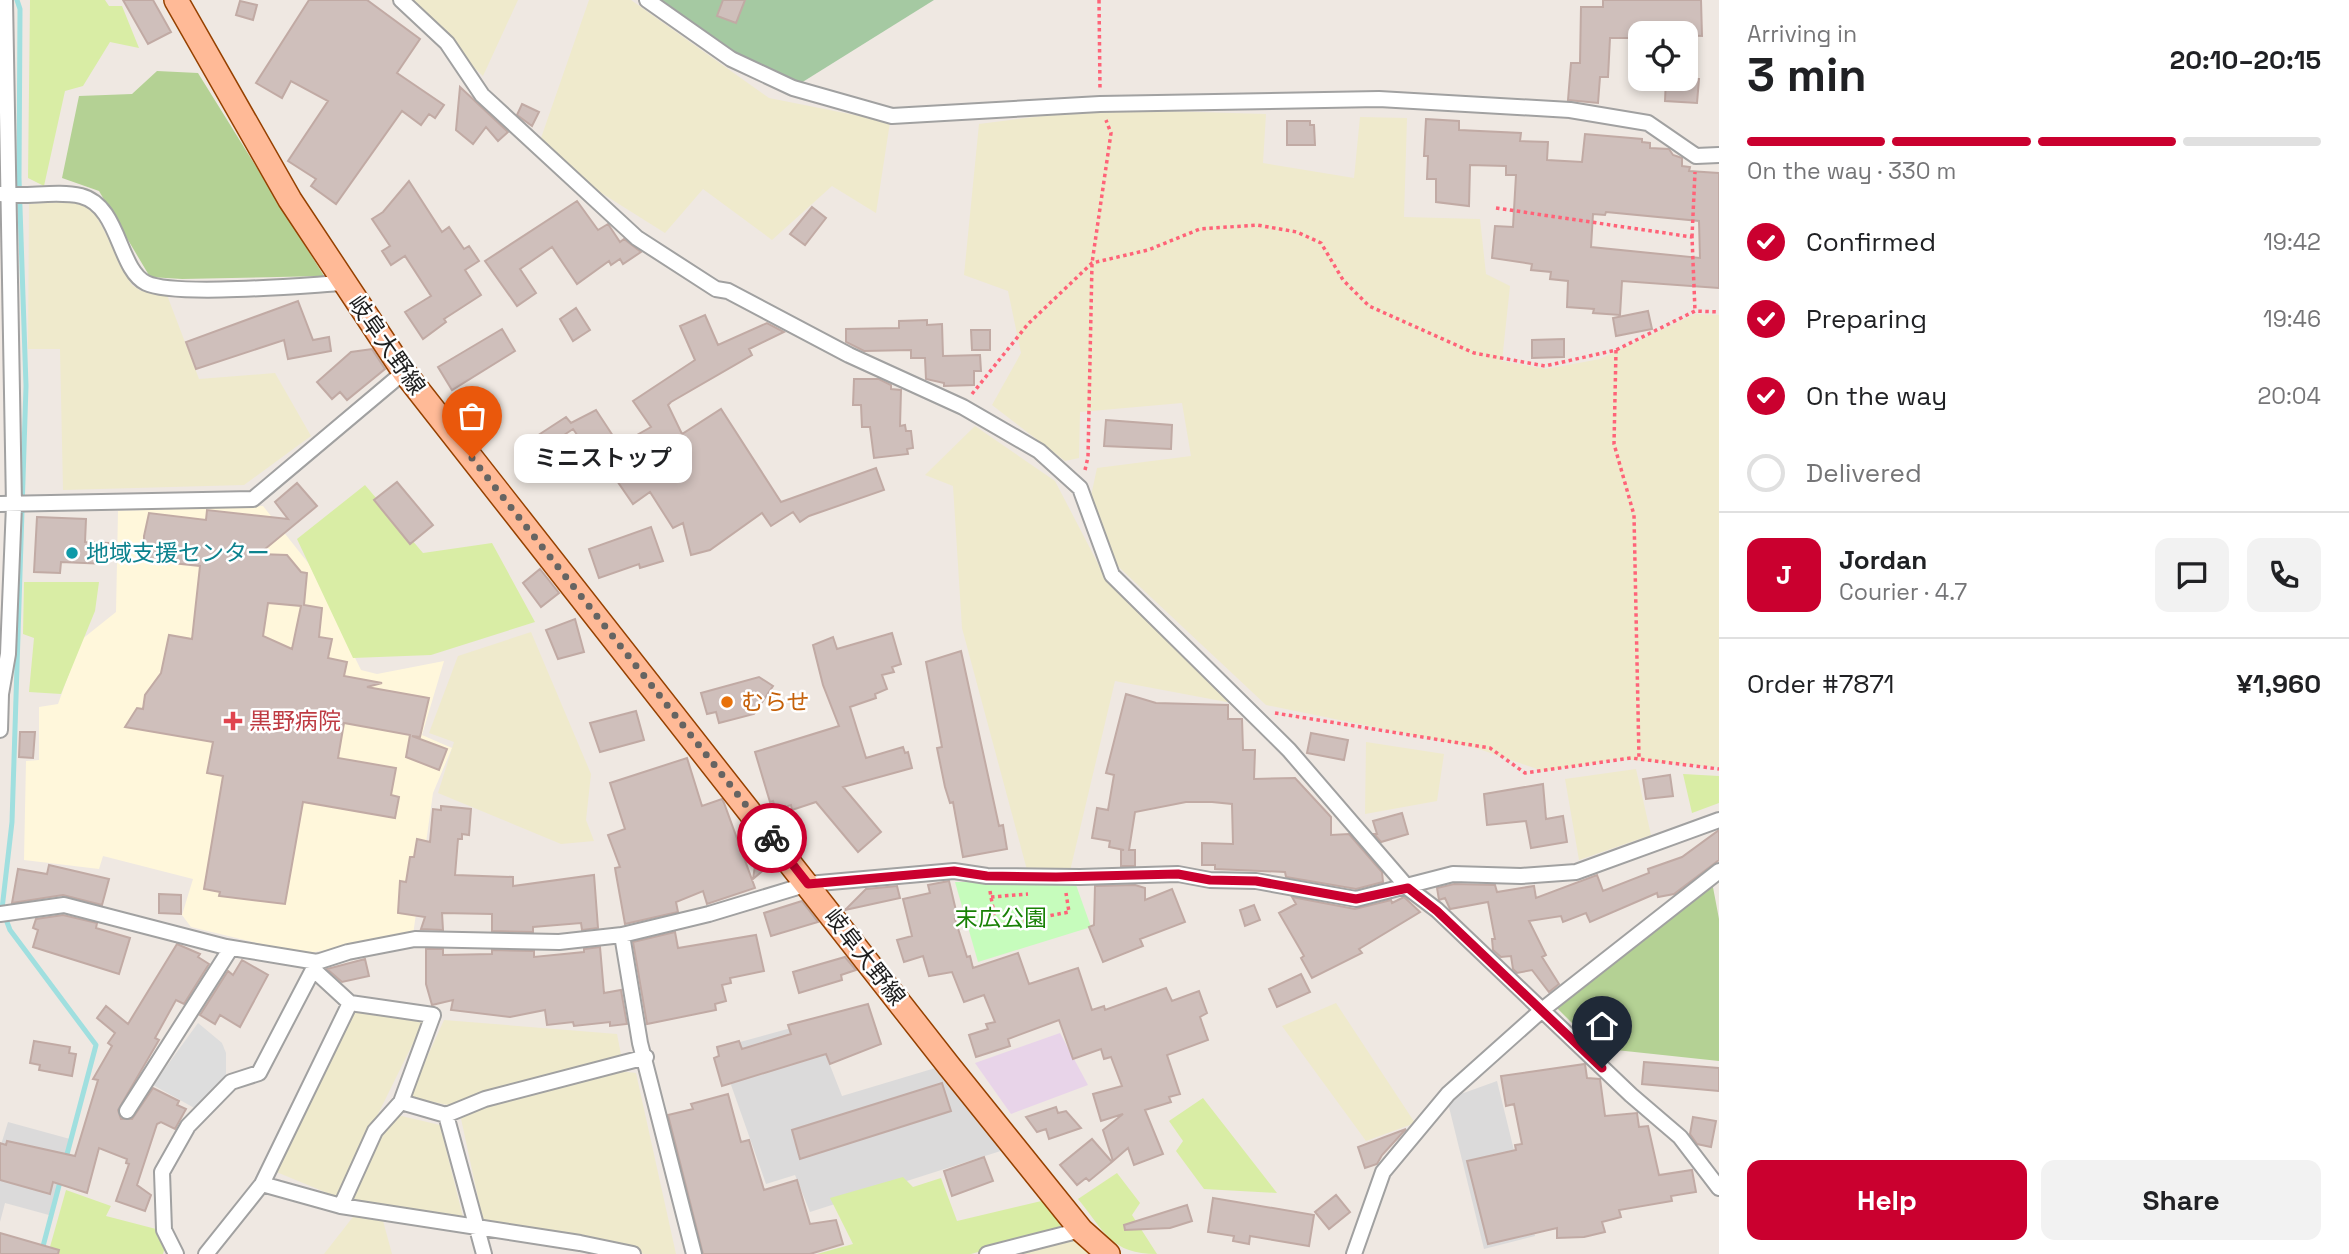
<!DOCTYPE html>
<meta charset="utf-8">
<style>
body{margin:0;font-family:"Space Grotesk","Noto Sans JP",sans-serif;background:#f2f2f2;color:#202124;height:100vh;display:flex;flex-direction:column;font-size:26px;white-space:nowrap}
*{box-sizing:border-box;margin:0}
p{font-size:23px;color:#757577}
.icon{flex:none;width:38px;height:38px;fill:none;stroke:currentColor;stroke-width:2;stroke-linecap:round;stroke-linejoin:round}
.map{position:relative;flex:1;overflow:hidden}
.drawer{display:flex;flex-direction:column;background:#fff;width:630px}
.drawer>*{flex:none}
.fabs{position:absolute;left:1628px;top:21px;display:grid;gap:14px}
.fabs a{display:grid;place-items:center;width:70px;height:70px;border-radius:14px;background:#fff;box-shadow:0 4px 10px #0003;font-size:35px}
.pin{position:absolute;display:grid;place-items:center;width:60px;height:60px;color:#fff;margin:-72px -30px;border-radius:50% 50% 50% 0;rotate:-45deg;box-shadow:0 0 7px #0007}
.pin .icon{rotate:45deg}
.courier{position:absolute;display:grid;place-items:center;width:70px;height:70px;margin:-35px;border:5px solid #ca002f;border-radius:50%;background:#fff;color:#222;box-shadow:0 2px 9px #0007}
.bubble{position:absolute;height:49px;border-radius:14px;background:#fff;box-shadow:0 4px 10px #0003;font-size:23px;font-weight:600;line-height:49px;text-align:center}
.headline em{font-style:normal;font-weight:600}
.headline div{display:flex;flex-direction:column-reverse}
.headline{display:flex;align-items:center;justify-content:space-between;height:119px;padding:0 28px}
h1{font-size:46px;font-weight:600;line-height:52px}
.bar{display:grid;grid-template-columns:repeat(4,1fr);gap:10px 7px;align-content:center;height:84px;padding:0 28px}
.bar i{height:9px;border-radius:5px;background:#e0e0e0}
.bar .selected{background:#ca002f}
.bar p{grid-column:span 4}
.line{display:flex;align-items:center;gap:18px;padding:0 28px;border-top:2px solid #e0e0e0}
.line div{flex:1}
.round{display:grid;place-items:center;flex:none;width:74px;height:74px;border-radius:14px;background:#f2f2f2}
ol{padding:0 28px;list-style:none}
li{display:flex;align-items:center;gap:21px;height:77px}
li p{margin-inline-start:auto}
li .icon{padding:7px;border-radius:50%;background:#ca002f;color:#fff;stroke-width:4}
li:last-child{color:#757577}
li i{width:38px;height:38px;border:4px solid #e0e0e0;border-radius:50%}
.action{display:flex;gap:14px;margin-top:auto;padding:14px 28px}
.action a{flex:1;height:80px;border-radius:14px;background:#ca002f;color:#fff;font-size:28px;font-weight:600;line-height:80px;text-align:center}
.action a+a{background:#f2f2f2;color:#202124}
main{display:flex;flex:1;min-height:0}
.map>svg:first-child{display:block}
.residential{fill:#dbdada}
.industrial{fill:#e8d4e9}
.education{fill:#fff7db}
.farmland{fill:#efeacc}
.grass{fill:#d9eda5}
.forest{fill:#b4d194}
.cemetery{fill:#a5c9a2}
.park{fill:#c6fcbc}
.parking{fill:#ddd}
.lines{fill:none;stroke-linecap:round;stroke-linejoin:round}
.stream{stroke:#a0dfdf;stroke-width:5}
.building{fill:#cfbfbb;stroke:#c1aaa4;stroke-width:2;fill-rule:evenodd}
.minor-casing{stroke:#a1a1a1;stroke-width:18}
.primary-casing{stroke:#964100;stroke-width:26}
.path{stroke:#ff6378;stroke-width:3.5;stroke-dasharray:3.5 3.5;stroke-linecap:butt}
.minor{stroke:#fff;stroke-width:14}
.primary{stroke:#ffba97;stroke-width:23}
.done{stroke:#666462;stroke-width:7;stroke-dasharray:0 12.6}
.route{stroke:#ca002f;stroke-width:9}
.culture-dot{fill:#0f9aa8;stroke:#fff;stroke-width:2.5}
.food-dot{fill:#e8710a;stroke:#fff;stroke-width:2.5}
.health-dot{fill:#e0444e;stroke:#fff;stroke-width:2.5}
.labels{text-anchor:middle;dominant-baseline:central;stroke-width:5;stroke-linejoin:round;paint-order:stroke}
.street-label{font-size:23px;fill:#1d1d1d;stroke:#fff}
.culture-label{font-size:23px;fill:#0d838f;stroke:#fff;text-anchor:start}
.food-label{font-size:23px;fill:#c56008;stroke:#fff;text-anchor:start}
.health-label{font-size:23px;fill:#be3a42;stroke:#fff;text-anchor:start}
.park-label{font-size:23px;fill:#188105;stroke:#fff}
</style>
<main>
<div class="map">
<svg width="1719" height="1254" viewBox="0 0 1719 1254">
<rect width="100%" height="100%" fill="#efe8e2"/>
<!-- residential -->
<path class="residential" d="M813,1022L842,1096L942,1066L1010,1148L810,1212L795,1175L766,1184L718,1048Z
M1497,1081L1535,1236L1484,1249L1447,1099Z
M8,1122L70,1139L49,1215L5,1203L0,1222V1148Z"/>
<!-- industrial -->
<path class="industrial" d="M1060,1033L1088,1085L1011,1114L975,1063Z"/>
<!-- education -->
<path class="education" d="M263,506L309,564L361,670L377,674L444,661L422,735L452,748L433,793L413,935L303,954L191,927L182,915L193,879L103,856L99,869L24,860L26,761L39,760V707L58,704L81,640L116,612L118,511Z"/>
<!-- farmland -->
<path class="farmland" d="M391,0H518L483,76L431,28Z
M589,0H631L769,98L890,122L876,213L832,186L772,240L703,189L665,233L595,189L541,138Z
M1098,109L1266,114L1263,163L1354,178L1360,117L1407,118L1404,217L1480,219L1486,274L1510,286L1502,361L1546,369L1600,359L1695,314L1719,315V767L1620,759L1543,771L1476,748L1266,705L1106,555L1091,496L1097,468L1191,456L1182,403L1080,412L1079,458L1065,461L992,405L1021,353L1008,291L964,275L979,124Z
M78,201L96,215L132,285L141,291L167,295L199,379L275,373L311,436L244,485L63,490L60,349H28L29,204Z
M975,426L1055,481L1106,579L1232,703L1115,681L1070,871L1027,870L962,628L953,486L925,475Z
M531,632L591,774L586,820L594,841L561,844L438,793L454,742L429,733L458,656Z
M1366,742L1444,754L1437,801L1365,814Z
M1636,769L1651,835L1579,860L1565,779Z
M1336,1003L1415,1123L1366,1141L1282,1026Z
M352,1011L425,1019L337,1197L274,1171Z
M444,1020L617,1034L622,1060L453,1106L409,1097Z
M619,1071L636,1073L676,1254H645L483,1221L460,1114Z
M393,1114L440,1125L464,1221L347,1201Z
M356,1213L382,1217L392,1254H324Z
M1077,1238L1091,1254H1020Z"/>
<!-- grass -->
<path class="grass" d="M30,0H105L109,6H122L139,48L110,42L83,86L65,91L44,186L28,178Z
M365,485L423,553L492,543L535,622L431,655L353,658L297,539Z
M24,582H99L95,611L61,694L29,692L34,638L23,634Z
M1683,774L1719,776V803L1692,813Z
M1203,1098L1277,1193L1204,1189L1176,1151L1183,1141L1169,1121Z
M1117,1173L1140,1203L1132,1215L1157,1254C1111,1254 1105,1232 1078,1199Z
M903,1177L913,1187L941,1178L957,1221L1050,1199L1063,1220L1059,1229L971,1254H817L853,1244L830,1198Z
M66,1190L111,1206L106,1216L156,1229L165,1247L163,1254H48Z"/>
<!-- forest -->
<path class="forest" d="M157,71L198,73L324,276L182,279L150,277L99,191L62,178L79,96L132,94Z
M1712,882L1719,919V1061L1597,1048L1553,1004Z"/>
<!-- cemetery -->
<path class="cemetery" d="M658,0H934L801,83L761,68L659,6Z"/>
<!-- park -->
<path class="park" d="M955,882H1075L1091,927L978,962Z"/>
<!-- parking -->
<path class="parking" d="M198,1023L222,1043L226,1053V1080L198,1110L153,1085Z"/>
<g class="lines">
<!-- stream -->
<path class="stream" d="M17,0L20,9L19,178L26,386L12,822L2,909L10,930L96,1045L66,1158
M41,1254L61,1178"/>
</g>
<!-- building -->
<path class="building" d="M123,0H153L171,32L148,44Z
M309,0H367L420,39L397,73L444,105L435,118L429,114L421,125L402,111L336,204L311,186L316,179L288,161L328,101L291,81L282,98L256,83Z
M723,0H745L736,23L717,16Z
M1603,0H1701L1702,36L1640,33V38H1610L1608,77H1600L1598,103L1568,100L1571,63H1580L1581,7H1603Z
M240,1L257,5L253,20L236,15Z
M1666,79H1699L1697,103L1665,101Z
M460,87L508,132L498,141L486,127L473,144L456,130Z
M522,104L539,112L532,126L517,115Z
M1426,119L1459,121V130L1521,133L1520,141L1548,142L1547,160L1582,162L1585,134L1642,139V142L1650,143V148L1669,149L1673,155L1682,158V166L1690,167L1689,171L1719,173V288L1622,281L1620,315L1593,313L1594,309L1567,307L1568,281L1550,279L1551,272L1531,270L1532,264L1492,258L1495,226L1513,227L1516,175H1506V166L1470,165L1469,206L1436,202V179H1427L1428,156H1424ZM1606,212L1699,221L1700,258L1591,247L1593,214L1605,215Z
M1287,121H1310V125H1314L1315,145H1287Z
M409,181L442,232L449,227L464,249L469,246L479,261L465,270L481,295L444,319L446,322L423,339L405,312L431,296L405,256L391,265L382,251L390,246L372,219L383,212Z
M577,201L598,230L608,224L620,242L624,239L641,252L623,264L620,259L611,265L609,261L577,284L552,247L520,269L536,293L517,306L485,261Z
M812,207L826,218L805,245L790,234Z
M298,301L313,340L329,337L331,351L288,359L284,340L196,369L186,342Z
M576,308L590,330L573,341L560,319Z
M1648,311L1652,329L1616,336L1613,318Z
M705,315L718,345L767,323L784,332L749,349L752,355L671,402L668,405L682,434L721,409L781,502L876,468L884,490L809,516L800,522L793,512L771,526L762,513L710,550L691,555L683,523L673,528L650,492L633,504L604,462L599,466L573,429L528,459L520,447L566,417L571,423L596,410L619,445L651,427L633,401L695,360L680,326Z
M927,320V325L942,324L943,356L980,355L981,371H974V385L944,386V383L926,379L925,358H911V350L864,351L846,342V329L899,328V321Z
M502,329L515,351L452,390L438,367Z
M971,330H990V350H972Z
M1564,339V357L1532,358V340Z
M372,349L385,369L347,400L340,392L332,399L317,382L351,352Z
M854,379H879L891,385V389L901,390L900,426L905,425L906,431H911L913,448L907,449L908,454L874,458L870,427H862L861,405H853Z
M1106,420L1172,425L1171,449L1104,446Z
M397,482L433,525L410,544L374,500Z
M297,483L317,506L259,554L287,555L301,572L307,573L304,605L322,608L319,637L332,639L328,658L347,662L344,676L382,683L367,687L429,698L420,737L412,736L447,749L439,770L406,757L410,735L344,723L338,758L396,768L391,795L399,797L395,818L303,802L285,904L219,896L220,892L204,889L223,776L207,773L213,742L125,727L137,708L143,709L145,695L161,673L169,635L192,639L200,566L144,560V536L149,513L206,520L207,510L288,519L275,502ZM268,603L301,606L292,649L263,636Z
M37,517L86,519L85,542L108,543L107,564L61,562L60,573L34,572Z
M651,527L663,561L640,568L639,564L599,578L589,549Z
M540,569L559,593L541,607L523,583Z
M575,619L584,652L558,659L546,630Z
M892,633L901,664L892,667L894,672L882,675L887,689L875,694L876,698L850,707L866,758L903,747L905,753L908,752L912,768L843,787L881,832L858,852L816,802L792,810L791,805L776,810L773,801L770,802L755,752L839,726L823,685L813,645L833,637L837,649Z
M961,651L999,826L1003,825L1007,849L963,857L953,802L950,803L945,787L937,748L942,747L926,662Z
M759,677L773,686L754,714L719,723L716,712L707,714L701,693Z
M1126,694L1156,703L1228,705V719H1242L1243,750H1255L1254,779L1295,778L1331,817V835L1349,834L1382,872L1383,882L1356,889L1286,877L1285,872L1215,869V865H1202V843L1233,844L1232,804L1212,802H1186L1135,812L1129,850H1135V866H1121V850H1124L1109,847L1110,841L1092,838L1097,808L1108,810L1114,775L1106,773Z
M636,711L644,740L600,752L590,723Z
M20,732H35L33,758L19,757Z
M1311,733L1348,740L1344,760L1307,753Z
M687,758L702,806L722,799L724,803L755,888L707,904L703,891L676,902L678,912L625,924L616,874L615,868L620,867L608,835L625,829L610,783Z
M1670,775L1673,796L1646,799L1643,779Z
M1543,784L1546,819L1563,816L1567,842L1531,848L1526,821L1487,825L1484,794Z
M441,806L471,809L469,835L462,834V839H458L455,875L513,877V886L594,875L598,928L582,930L581,923L533,927V932L492,931V914L442,913L443,930L421,929L425,917L398,913L400,881L406,882L410,857H414L417,839L430,842L433,809L441,810Z
M1402,813L1408,834L1381,842L1374,834H1377L1373,821Z
M1719,830V860L1674,894L1658,897L1657,893L1590,922L1586,913L1563,922L1561,916L1529,921L1546,955L1542,957L1559,984L1549,992L1532,970L1517,973L1513,969L1511,956L1501,957L1493,950L1492,939H1495L1488,902L1450,909L1445,898L1439,900L1437,888L1454,884L1495,885L1497,892L1534,886L1536,898L1597,875L1603,891L1649,873L1648,869L1682,857Z
M758,846L772,863L753,879Z
M49,865L109,879L102,905L63,895L12,903L18,869L47,874Z
M949,881L958,919H955L967,957L970,956L973,968L1018,953L1029,984L1078,968L1092,1010L1104,1006L1105,1010L1166,988L1172,1001L1199,991L1207,1013L1200,1017L1208,1040L1167,1055L1180,1094L1169,1097L1171,1102L1145,1110L1163,1154L1134,1165L1128,1148L1113,1161L1103,1130L1123,1114L1101,1121L1093,1094L1122,1086L1111,1057L1104,1059L1101,1049L1073,1059L1059,1020L1008,1039L1010,1046L976,1057L969,1035L988,1029L986,1024L995,1022L984,995L964,1002L952,972L929,976L923,956L904,962L897,940L912,936L903,899L930,893L928,885Z
M1135,885L1145,888V900L1172,889L1185,922L1140,939L1143,946L1103,962L1089,927L1094,925L1095,886Z
M897,886L900,898L845,910L866,889Z
M159,894L181,895V914L159,913Z
M1292,897L1355,909L1391,900L1392,903L1404,897L1420,912L1359,949L1362,953L1312,978L1301,958L1304,956L1279,913L1296,904Z
M802,901L818,922L771,936L764,913Z
M1254,905L1260,920L1245,926L1240,910Z
M63,915L97,923L96,928L130,938L119,974L33,947L38,930L33,928L36,919Z
M675,932L678,948L756,935L764,971L730,978L731,983L722,985L726,1001L715,1004L716,1010L647,1024L633,942Z
M177,944L200,954L198,957L209,964L184,1004L176,1000L155,1038L159,1040L118,1110L121,1119H132L153,1088L179,1101L177,1105L186,1109L175,1129L161,1122L157,1124L137,1185L151,1195L145,1211L116,1201L129,1164L126,1163L127,1159L99,1148L87,1193L53,1182L50,1194L0,1180V1143L6,1145L7,1141L75,1156L98,1080L93,1079L112,1046L108,1043L115,1033L97,1018L106,1006L128,1024Z
M600,947L604,993L621,990L627,1024L610,1026V1022L574,1026L573,1022L547,1025L545,1010L510,1017L451,1010L453,1000L432,1005L426,984V949H443V955L492,954V950L534,951V957L584,952V949Z
M845,957L856,970L841,975L842,980L799,993L793,972Z
M365,959L369,976L342,982L327,969Z
M242,960L268,975L240,1027L220,1015L215,1024L200,1015L226,974L228,971L233,975Z
M1301,974L1310,992L1277,1007L1269,989Z
M868,1004L881,1044L830,1064L826,1054L722,1086L714,1058L719,1056L717,1047L739,1041L742,1049L791,1034L788,1025Z
M34,1041L70,1047L69,1053L76,1054L72,1076L39,1070L40,1065L30,1063Z
M1644,1062L1719,1068V1091L1642,1084Z
M1585,1064L1587,1078L1600,1079L1605,1116L1637,1113L1639,1127L1648,1126L1659,1175L1692,1170L1696,1192L1671,1196L1672,1201L1619,1210L1621,1217L1602,1222L1605,1232L1584,1237L1557,1238V1228L1488,1244L1467,1161L1516,1150L1515,1145L1522,1144L1514,1104L1506,1106L1501,1076Z
M942,1083L951,1111L800,1159L792,1130Z
M728,1094L741,1142L749,1140L764,1190L797,1180L810,1224L836,1220L843,1244L810,1254H703L668,1115L693,1109L691,1104Z
M1056,1107L1058,1113L1066,1111L1081,1128L1049,1139L1046,1129L1037,1132L1026,1117Z
M1693,1117L1716,1121L1711,1147L1697,1144L1690,1134Z
M1406,1129L1382,1155L1377,1164L1365,1168L1358,1147Z
M1092,1139L1112,1162L1089,1181L1086,1178L1077,1185L1060,1165Z
M984,1157L993,1181L952,1196L944,1171Z
M1336,1195L1350,1212L1329,1229L1315,1212Z
M1213,1198L1314,1215L1309,1246L1250,1236L1249,1244L1233,1241L1234,1236L1208,1232Z
M1187,1205L1192,1221L1170,1228L1125,1230L1124,1225Z
M0,1233L59,1250L58,1254H0Z"/>
<g class="lines">
<!-- minor casing -->
<g class="minor-casing">
<path id="minor" d="M401,0L447,43L482,95L637,238L716,289L728,291L849,355L963,407L1039,451L1080,488L1112,575L1289,750L1408,888L1437,910L1631,1095L1680,1137L1719,1188
M647,0L731,59L793,88L892,116L1100,104L1379,99L1570,110L1648,123L1696,156L1719,155
M1,194C26,198 56,190 81,196C120,206 118,269 146,283C175,297 305,285 344,283
M0,504L253,499L404,372
M0,730L1,694L8,654L14,505L5,0
M0,914L64,905L226,947L317,962L348,952L415,939L559,942L622,935L709,914L808,884L954,871L987,876L1080,877L1178,874L1210,880L1256,881L1356,899L1453,874L1521,876L1576,872L1719,820
M622,935L640,1043L694,1254
M313,969L350,1003L433,1015L401,1102L375,1131L341,1206
M401,1102L446,1115L485,1099L646,1057
M127,1111L231,948
M446,1115L484,1254
M262,1184L341,1206L580,1243L633,1254
M176,1254L164,1230L162,1172L188,1126L231,1082L259,1073L317,962
M206,1254L262,1184L350,1003
M987,1254L1081,1230
M1354,1254L1383,1172L1448,1094L1542,1010L1719,871"/>
</g>
<!-- primary casing -->
<g class="primary-casing">
<path id="primary" d="M176,0L290,200L404,372L949,1066L1081,1230L1108,1254"/>
</g>
<!-- path -->
<path class="path" d="M1099,0L1100,89
M1496,208L1692,237L1695,311
M1692,237L1695,172
M1616,350L1614,444L1634,515L1639,758
M972,394L1028,324L1092,263L1148,250L1200,229L1257,225L1297,232L1321,243L1343,280L1369,306L1474,353L1545,366L1616,350L1695,311L1719,312
M1085,470L1088,457L1092,263L1111,133L1106,120
M1275,713L1490,748L1525,773L1631,758L1719,769
M990,891L996,926L1069,912L1066,893
M991,897L1028,894"/>
<!-- minor -->
<use href="#minor" class="minor"/>
<!-- primary -->
<use href="#primary" class="primary"/>
</g>
<g class="lines">
<!-- done -->
<path class="done" d="M472,458L772,838"/>
<!-- route -->
<path class="route" d="M772,838L808,884L954,871L987,876L1056,877L1178,874L1210,880L1256,881L1356,899L1408,888L1437,911L1602,1068"/>
</g>
<!-- markers -->
<circle class="culture-dot" cx="72" cy="553" r="7"/>
<circle class="food-dot" cx="727" cy="702" r="7"/>
<path class="health-dot" d="M229.5 710.5h7v7h7v7h-7v7h-7v-7h-7v-7h7z"/>
<g class="labels">
<!-- street labels -->
<g class="street-label">
<text transform="translate(387 345) rotate(55)">岐阜大野線</text>
<text transform="translate(865 957) rotate(52)">岐阜大野線</text>
</g>
<!-- culture labels -->
<g class="culture-label">
<text x="86" y="553">地域支援センター</text>
</g>
<!-- food labels -->
<g class="food-label">
<text x="741" y="702">むらせ</text>
</g>
<!-- health labels -->
<g class="health-label">
<text x="249" y="721">黒野病院</text>
</g>
<!-- park labels -->
<g class="park-label">
<text x="1001" y="918">末広公園</text>
</g>
</g>
</svg>
<div class="fabs">
<a><svg class="icon" aria-label="locate" viewBox="0 0 24 24"><circle cx="12" cy="12" r="6"/><path d="M12 2v4M12 18v4M2 12h4M18 12h4"/></svg></a>
</div>
<div class="pin" style="left:472px;top:458px;background:#ea580c"><svg class="icon" aria-label="bag" viewBox="0 0 24 24"><path d="M5 8h14l-1 12H6zM9 8a3 3 0 0 1 6 0"/></svg></div>
<div class="pin" style="left:1602px;top:1068px;background:#1f2937"><svg class="icon" aria-label="home" viewBox="0 0 24 24"><path d="M3 11l9-7 9 7M6 9v11h12V9"/></svg></div>
<div class="courier" style="left:772px;top:838px"><svg class="icon" aria-label="bike" viewBox="0 0 24 24"><circle cx="6" cy="16" r="4"/><circle cx="18" cy="16" r="4"/><path d="M6 16l4-8h5l3 8M10 8l3 8H6M13 5h3"/></svg></div>
<div class="bubble" style="left:514px;top:434px;width:178px">ミニストップ</div>
</div>
<section class="drawer">
<div class="headline"><div><h1>3 min</h1><p>Arriving in</p></div><em>20:10–20:15</em></div>
<div class="bar"><i class="selected"></i><i class="selected"></i><i class="selected"></i><i></i><p>On the way · 330 m</p></div>
<ol>
<li><svg class="icon" aria-label="check" viewBox="0 0 24 24"><path d="M5 12l5 5 9-10"/></svg>Confirmed<p>19:42</p></li>
<li><svg class="icon" aria-label="check" viewBox="0 0 24 24"><path d="M5 12l5 5 9-10"/></svg>Preparing<p>19:46</p></li>
<li><svg class="icon" aria-label="check" viewBox="0 0 24 24"><path d="M5 12l5 5 9-10"/></svg>On the way<p>20:04</p></li>
<li><i></i>Delivered</li>
</ol>
<div class="line" style="height:126px"><b class="round" style="background:#ca002f;color:#fff">J</b><div><b>Jordan</b><p>Courier · 4.7</p></div><a class="round"><svg class="icon" aria-label="chat" viewBox="0 0 24 24"><path d="M4 5h16v11H9l-5 4z"/></svg></a><a class="round"><svg class="icon" aria-label="phone" viewBox="0 0 24 24"><path d="M5 4h4l2 5-3 2q2 4 5 5l2-3 5 2v4C11 20 4 13 5 4z"/></svg></a></div>
<div class="line" style="height:91px"><div>Order #7871</div><b>¥1,960</b></div>
<div class="action"><a>Help</a><a>Share</a></div>
</section>
</main>
